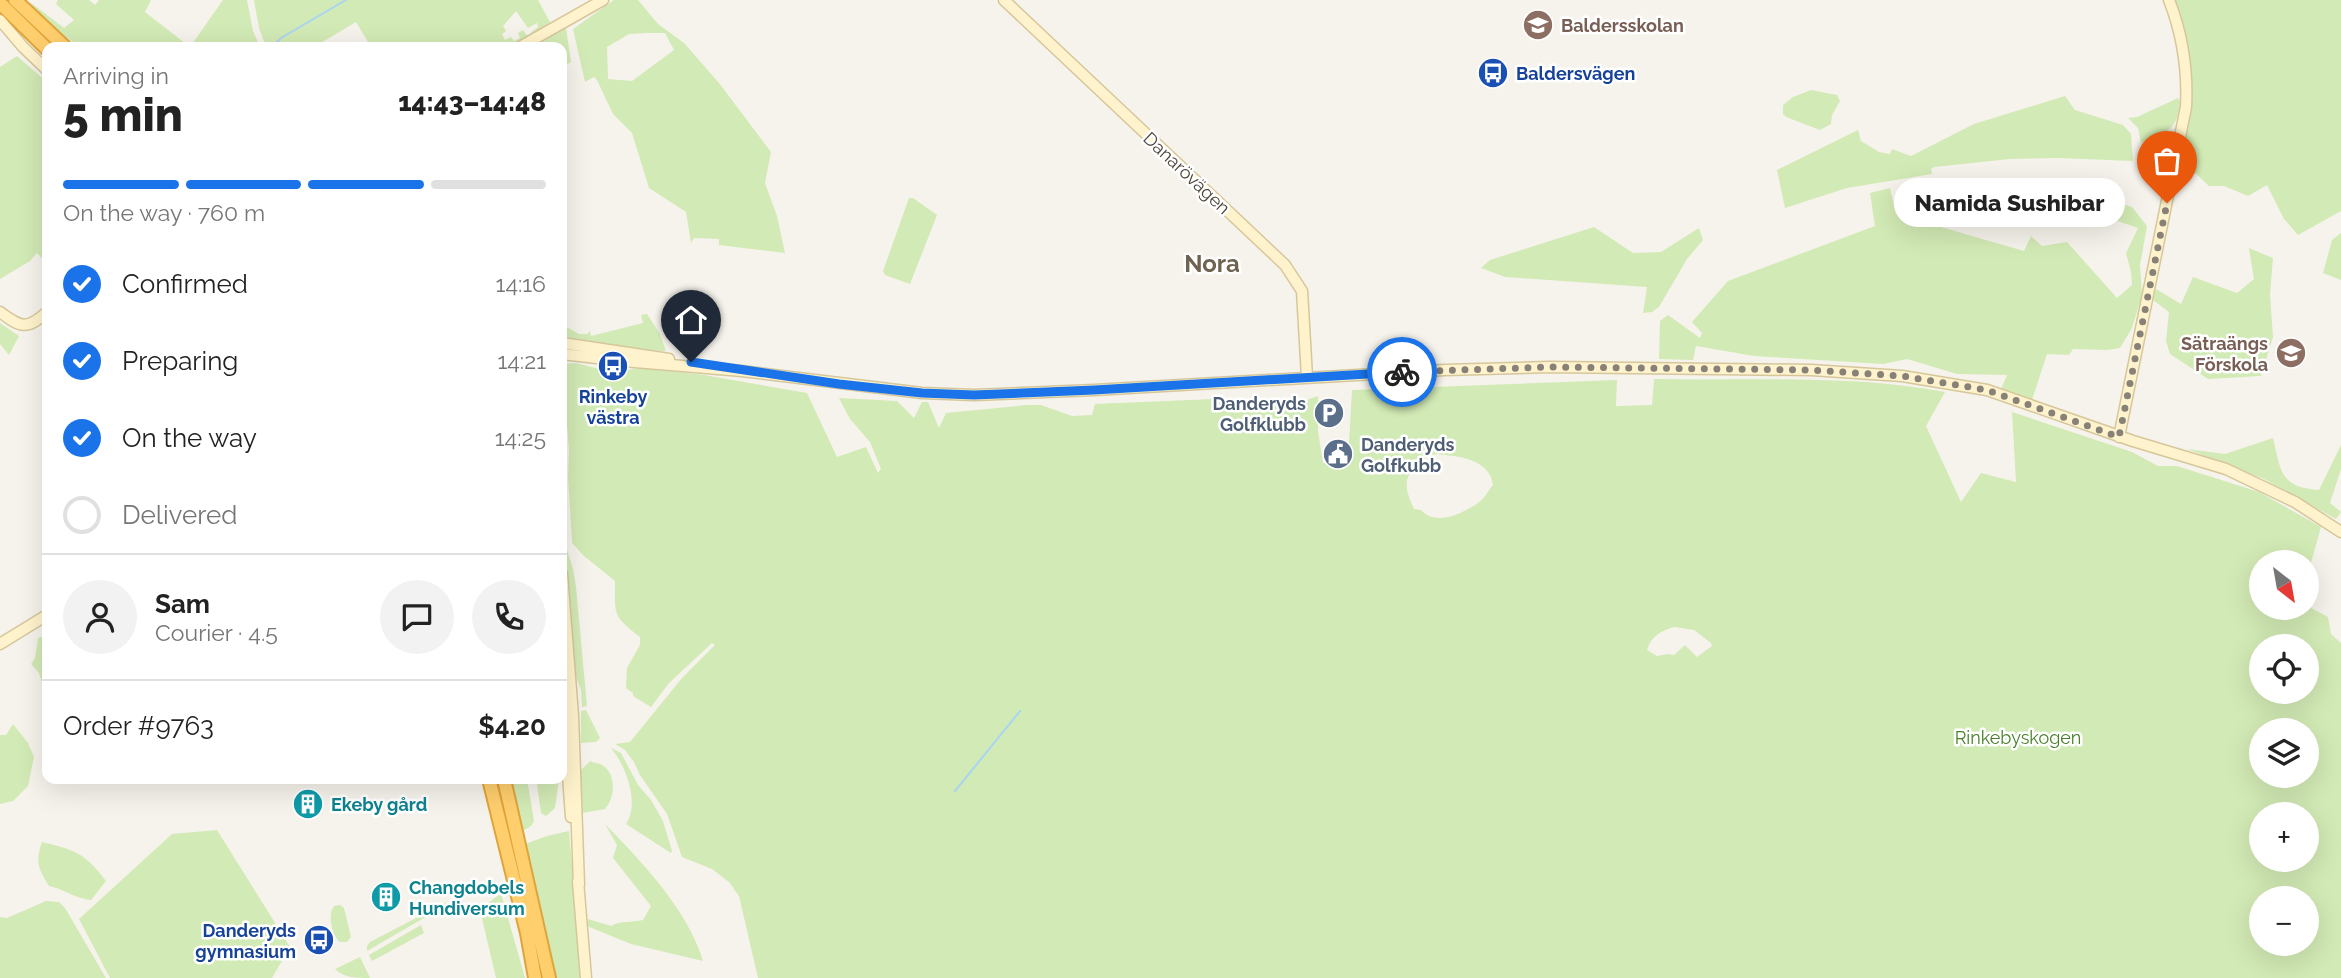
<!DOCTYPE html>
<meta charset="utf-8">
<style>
body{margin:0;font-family:Raleway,sans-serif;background:#f2f2f2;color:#222;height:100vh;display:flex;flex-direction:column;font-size:26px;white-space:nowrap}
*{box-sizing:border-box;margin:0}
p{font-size:23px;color:#767676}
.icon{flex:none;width:38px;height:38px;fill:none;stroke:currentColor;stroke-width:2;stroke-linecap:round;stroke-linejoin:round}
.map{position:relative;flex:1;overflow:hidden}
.sheet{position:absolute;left:42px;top:42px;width:525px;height:742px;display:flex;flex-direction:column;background:#fff;border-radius:14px;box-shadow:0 7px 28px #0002}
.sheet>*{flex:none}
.needle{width:46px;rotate:149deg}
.tools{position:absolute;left:2249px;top:550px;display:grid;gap:14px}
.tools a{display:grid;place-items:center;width:70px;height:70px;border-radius:50%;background:#fff;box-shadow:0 7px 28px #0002;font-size:35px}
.pin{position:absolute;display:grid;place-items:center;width:60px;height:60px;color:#fff;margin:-72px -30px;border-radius:50% 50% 50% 0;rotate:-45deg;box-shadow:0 0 7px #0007}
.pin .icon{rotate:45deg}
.courier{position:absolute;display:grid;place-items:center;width:70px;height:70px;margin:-35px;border:5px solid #1a73e8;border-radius:50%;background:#fff;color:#222;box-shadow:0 2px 9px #0007}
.bubble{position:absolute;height:49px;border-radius:24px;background:#fff;box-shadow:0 7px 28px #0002;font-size:23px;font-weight:800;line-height:49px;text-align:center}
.overview em{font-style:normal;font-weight:800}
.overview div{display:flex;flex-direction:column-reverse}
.overview{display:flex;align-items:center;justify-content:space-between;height:119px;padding:0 21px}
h1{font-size:46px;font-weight:800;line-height:52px}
.bar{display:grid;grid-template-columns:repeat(4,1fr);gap:10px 7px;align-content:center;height:84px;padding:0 21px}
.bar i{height:9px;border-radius:5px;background:#e0e0e0}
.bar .selected{background:#1a73e8}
.bar p{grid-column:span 4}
.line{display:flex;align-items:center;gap:18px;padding:0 21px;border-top:2px solid #e0e0e0}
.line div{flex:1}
.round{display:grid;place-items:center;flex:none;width:74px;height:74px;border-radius:37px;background:#f2f2f2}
ol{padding:0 21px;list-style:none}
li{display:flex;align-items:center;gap:21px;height:77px}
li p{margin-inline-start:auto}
li .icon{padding:7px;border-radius:50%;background:#1a73e8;color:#fff;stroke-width:4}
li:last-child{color:#767676}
li i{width:38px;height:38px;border:4px solid #e0e0e0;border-radius:50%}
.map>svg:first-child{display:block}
.green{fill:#d2eab5;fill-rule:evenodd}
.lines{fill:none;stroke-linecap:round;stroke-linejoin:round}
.stream{stroke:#a9d4f2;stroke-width:2}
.secondary-casing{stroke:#d6c79b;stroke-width:13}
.highway-casing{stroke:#e0a43c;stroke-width:16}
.secondary{stroke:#fff3cd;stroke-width:10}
.highway{stroke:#ffcf6e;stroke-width:12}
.done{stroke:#878178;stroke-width:7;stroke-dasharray:0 12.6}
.route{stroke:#1a73e8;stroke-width:9}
.labels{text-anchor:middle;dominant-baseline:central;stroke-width:5;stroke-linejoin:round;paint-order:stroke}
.education-label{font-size:18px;font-weight:bold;fill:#785e54;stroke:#fff;text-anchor:start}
.transit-label{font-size:18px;font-weight:bold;fill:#164399;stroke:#fff;text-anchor:start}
.street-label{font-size:18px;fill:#4b4439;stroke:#fff}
.service-label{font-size:18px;font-weight:bold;fill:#4e5e75;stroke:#fff;text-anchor:end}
.park-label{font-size:18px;fill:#4a7f2a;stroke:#fff}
.culture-label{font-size:18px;font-weight:bold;fill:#0d838f;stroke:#fff;text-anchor:start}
.district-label{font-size:24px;font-weight:bold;fill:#6e6250;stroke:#fff}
</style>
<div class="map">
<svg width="2341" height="978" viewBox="0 0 2341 978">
<rect width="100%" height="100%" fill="#f6f3ec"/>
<!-- green -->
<path class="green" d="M58,0H89L95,5L99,0H151L145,12L190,47H79L43,19L30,2L64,28L74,20L56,4Z
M223,0H247L253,31L260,47H190Z
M254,0H538L550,22L532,34L530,33L538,27L537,23L528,28L516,11L503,26L506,31L502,34L505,40L511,37L514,41L520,38L518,33L523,30L528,37L509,47H371L356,22L314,47H266L259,28Z
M614,0H638L658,24L684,43L719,83L771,152L765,183L777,216L785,253L719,245V239L694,238L691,243L686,212L649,188L632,133L613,114L597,80L594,77L585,82L573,29ZM647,33H665L674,50L632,81L608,79L607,47L629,34Z
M2173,0H2341V211L2298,235L2284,219L2267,185L2248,196L2224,186H2209L2192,170L2189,174L2183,168L2182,159C2191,100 2196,57 2173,0Z
M566,28L571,62L562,68V47H534Z
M17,56L47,82V264L37,253L30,261L0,279V67Z
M1811,90L1837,95L1840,101L1832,115L1831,124L1820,130L1786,117L1783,114V105L1793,97Z
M2065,96L2075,110L2123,125L2131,134L2133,161L2059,158L2010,159L1934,167L1931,169L1932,174L1847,188L1785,208L1777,170L1858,130L1861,141L1879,152L1890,154L1892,149L1911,156L1974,124Z
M2178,98L2180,101C2178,132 2166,131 2141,143L2138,128L2128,118L2137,117Z
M2166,143L2172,146L2168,165L2155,168L2146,163V152Z
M1890,188L1896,214L2024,251L2031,236L2042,246L2067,242L2117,298L2132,285L2131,272L2126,253L2138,228L2100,215L2106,199L2132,207L2147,226L2140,265L2142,295L2132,328L2120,348L2107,350L2073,349L2069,355L2047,354L2032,400L2001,389L2007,375L1957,374L1907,359L1883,364L1754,356L1696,346L1693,360L1659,359L1660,321L1668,315L1700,338L1702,333L1692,322L1728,281L1875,226L1870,193Z
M909,198H913L937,215L910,284L885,275L883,271Z
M1594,227L1633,253L1661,252L1699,228L1703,240L1687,259L1659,307L1652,312L1643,313L1647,287L1505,277L1481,268L1490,260Z
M2341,233V280L2323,273L2332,240Z
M2249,248L2273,258L2270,295L2273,337L2261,376L2208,379L2170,354L2166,341L2169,312L2153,300L2156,289L2181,304L2193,277L2237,293L2254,279Z
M647,314L660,334L666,351L643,350L562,336V328L565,326L579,334H587L590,331L591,336L643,323L641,315Z
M0,323L19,336L9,355L0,344Z
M576,363L611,372L642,368L704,375L807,393L837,457L866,447L878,473L881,469L870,442L850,419L839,398L897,401L914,418L922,402H928L939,428L946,413L1027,405H1041L1072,416L1092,415L1095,404L1213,399L1287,407L1318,396V431L1323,463L1348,460L1352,390L1617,380L1616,406L1652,405L1654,379C1751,381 1850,374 1945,392L1926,426L1961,502L1981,473L2016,482L2012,412L2132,452L2158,466H2177L2259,492L2321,527L2307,577L2306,562H2261V607H2306L2307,595L2311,608L2328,617L2331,634L2341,643V978H758L739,896L729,882L712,869L682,857L667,814L640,775L634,762L625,750L615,744L630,742L682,678L715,645L712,643L669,683L651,707L633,696V693L626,688L627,668L640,645V637C612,615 615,615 615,581L584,556L572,543L568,476L569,450L562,364ZM1436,454C1458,456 1490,459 1493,485C1488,491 1484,499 1478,503C1463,513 1436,527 1421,510L1414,509C1407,493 1401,480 1416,466C1423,460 1427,456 1436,454ZM1674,627L1694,630L1711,643L1712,646L1697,657L1685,645L1674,655L1668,654L1657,656L1647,650C1651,636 1661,631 1674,627ZM2261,646H2306V691H2261ZM2261,730H2306V775H2261ZM2261,814H2306V859H2261ZM2261,898H2306V943H2261Z
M2273,438C2281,471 2280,488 2319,490L2341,445V469L2330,503L2341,512L2336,519L2264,479L2187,449L2225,454Z
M564,540L573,569L576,587L587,706L582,707L581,690L575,674Z
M47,635V698L39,673L31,664L35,658L38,638Z
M586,710L600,738L596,742L581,743V711Z
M13,724L28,743L34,757L28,786L13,801L0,804V735H6Z
M611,748L621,753L638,785L651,800L663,821L672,851L671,853L626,824C640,803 626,766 611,748Z
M590,761C594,763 599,763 602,765C617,774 615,798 605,809L582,813L581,770Z
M510,779H527L534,821L531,826L523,831Z
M542,779H559L555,808L546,816L541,813L537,785Z
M605,824C641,861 688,910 703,961L631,944L587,926L588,919L611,926C621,920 632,923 643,920L651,906L613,858L617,845Z
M217,830L290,947L272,978H110L79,919L172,834Z
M569,831L582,978H555L525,844L547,836Z
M42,842C75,850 85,853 106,881L91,900C76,899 64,889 49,886C38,868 35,862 42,842Z
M501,893L525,978H496L480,910Z
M46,901L59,902L65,908L106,978H0V917L7,918Z
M447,902L448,904L367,951V946L370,942Z
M340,905L344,908L351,937L347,942H340C332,936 327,915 334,906Z
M421,925L424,933L372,961L369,955Z
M360,957L370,978C357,978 344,978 335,969Z"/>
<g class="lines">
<!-- stream -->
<path class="stream" d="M272,47L281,38L346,0
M955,791L1020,711"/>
<!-- secondary casing -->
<g class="secondary-casing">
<path id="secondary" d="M1004,0L1285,265L1302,291L1307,377
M0,20L23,47L47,70
M520,47L603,0
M0,312C21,328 27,330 47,312
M562,343L669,359
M562,354L623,361L742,371L922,393L974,395L1094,390L1445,370L1549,367L1811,370L1902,376L1987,390L2133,441L2226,469L2295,502L2341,532
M2119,437L2186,107C2188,69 2183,36 2169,0
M562,574L573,716L579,885
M0,644L47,615
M562,693L571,817
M578,881L586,978"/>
</g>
<!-- highway casing -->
<g class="highway-casing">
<path id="highway" d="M15,0L65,47
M0,3L47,49
M489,779L527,933L535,978
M504,779L549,978"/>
</g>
<!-- secondary -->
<use href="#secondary" class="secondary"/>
<!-- highway -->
<use href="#highway" class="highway"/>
</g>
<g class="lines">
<!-- done -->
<path class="done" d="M1402,372L1549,367L1811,370L1902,376L1987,390L2119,437L2167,203"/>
<!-- route -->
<path class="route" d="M691,362L839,384L922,393L974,395L1094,390L1402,372"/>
</g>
<!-- icons -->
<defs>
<g id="school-disc" transform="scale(1.575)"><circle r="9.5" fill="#8d6e63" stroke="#fff"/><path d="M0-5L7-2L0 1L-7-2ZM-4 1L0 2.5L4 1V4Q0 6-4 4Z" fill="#fff"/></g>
<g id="bus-disc" transform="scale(1.575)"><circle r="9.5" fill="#1a4fb4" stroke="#fff"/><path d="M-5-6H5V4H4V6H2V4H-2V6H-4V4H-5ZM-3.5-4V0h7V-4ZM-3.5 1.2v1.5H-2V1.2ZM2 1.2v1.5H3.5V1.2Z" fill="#fff"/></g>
<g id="parking-disc" transform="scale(1.575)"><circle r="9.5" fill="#5c6f8a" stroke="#fff"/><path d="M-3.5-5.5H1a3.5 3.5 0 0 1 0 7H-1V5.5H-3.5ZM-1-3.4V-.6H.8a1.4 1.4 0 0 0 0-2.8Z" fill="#fff"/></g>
<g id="civic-disc" transform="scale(1.575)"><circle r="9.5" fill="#5c6f8a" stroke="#fff"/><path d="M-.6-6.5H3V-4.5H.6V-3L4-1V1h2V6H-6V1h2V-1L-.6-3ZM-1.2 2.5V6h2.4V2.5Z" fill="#fff"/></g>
<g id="building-disc" transform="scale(1.575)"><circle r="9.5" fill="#0f9aa8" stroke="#fff"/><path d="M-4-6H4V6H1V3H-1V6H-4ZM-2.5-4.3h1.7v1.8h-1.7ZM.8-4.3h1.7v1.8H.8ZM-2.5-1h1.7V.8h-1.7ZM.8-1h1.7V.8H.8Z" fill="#fff"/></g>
</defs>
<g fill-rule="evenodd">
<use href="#school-disc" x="1538" y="25"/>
<use href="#bus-disc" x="1493" y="73"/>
<use href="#school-disc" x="2291" y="353"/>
<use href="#bus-disc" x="613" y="366"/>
<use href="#parking-disc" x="1329" y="413"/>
<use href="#civic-disc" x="1338" y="454"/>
<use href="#building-disc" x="308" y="804"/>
<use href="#building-disc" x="386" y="897"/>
<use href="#bus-disc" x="319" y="940"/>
</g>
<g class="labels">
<!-- education labels -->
<g class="education-label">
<text x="1561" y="25">Baldersskolan</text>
<text x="2268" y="343" text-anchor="end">Sätraängs<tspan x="2268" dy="21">Förskola</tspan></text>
</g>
<!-- transit labels -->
<g class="transit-label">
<text x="1516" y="73">Baldersvägen</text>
<text x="613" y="396" text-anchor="middle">Rinkeby<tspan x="613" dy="21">västra</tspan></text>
<text x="296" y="930" text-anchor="end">Danderyds<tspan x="296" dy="21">gymnasium</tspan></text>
</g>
<!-- street labels -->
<g class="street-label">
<text transform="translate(1187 173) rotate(43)">Danarövägen</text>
</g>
<!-- service labels -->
<g class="service-label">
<text x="1306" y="403">Danderyds<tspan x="1306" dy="21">Golfklubb</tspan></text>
<text x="1361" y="444" text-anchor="start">Danderyds<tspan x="1361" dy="21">Golfkubb</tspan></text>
</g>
<!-- park labels -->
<g class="park-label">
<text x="2018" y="737">Rinkebyskogen</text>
</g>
<!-- culture labels -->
<g class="culture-label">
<text x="331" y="804">Ekeby gård</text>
<text x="409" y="887">Changdobels<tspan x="409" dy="21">Hundiversum</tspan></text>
</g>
<!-- district labels -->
<g class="district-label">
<text x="1212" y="263">Nora</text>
</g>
</g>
</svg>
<div class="tools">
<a><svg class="needle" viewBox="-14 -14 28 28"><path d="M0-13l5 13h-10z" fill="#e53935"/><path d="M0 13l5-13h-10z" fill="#767676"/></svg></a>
<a><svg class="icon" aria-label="locate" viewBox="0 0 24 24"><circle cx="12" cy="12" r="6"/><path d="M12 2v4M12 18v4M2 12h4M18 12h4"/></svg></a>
<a><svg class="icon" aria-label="layers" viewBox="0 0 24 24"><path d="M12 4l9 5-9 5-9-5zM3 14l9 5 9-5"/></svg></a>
<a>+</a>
<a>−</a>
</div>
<div class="pin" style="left:2167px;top:203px;background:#ea580c"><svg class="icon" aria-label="bag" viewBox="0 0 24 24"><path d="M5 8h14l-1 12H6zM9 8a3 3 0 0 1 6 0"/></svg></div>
<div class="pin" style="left:691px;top:362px;background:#1f2937"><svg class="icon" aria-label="home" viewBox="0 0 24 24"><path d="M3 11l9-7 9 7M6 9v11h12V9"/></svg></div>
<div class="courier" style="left:1402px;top:372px"><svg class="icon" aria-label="bike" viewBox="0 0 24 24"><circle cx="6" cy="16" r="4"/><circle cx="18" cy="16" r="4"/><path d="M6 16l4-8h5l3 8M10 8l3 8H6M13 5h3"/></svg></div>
<div class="bubble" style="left:1894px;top:178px;width:231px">Namida Sushibar</div>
<section class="sheet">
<div class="overview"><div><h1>5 min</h1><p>Arriving in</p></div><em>14:43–14:48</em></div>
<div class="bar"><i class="selected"></i><i class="selected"></i><i class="selected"></i><i></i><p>On the way · 760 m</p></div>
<ol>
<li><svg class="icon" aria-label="check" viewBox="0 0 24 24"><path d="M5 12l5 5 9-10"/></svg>Confirmed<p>14:16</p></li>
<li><svg class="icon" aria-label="check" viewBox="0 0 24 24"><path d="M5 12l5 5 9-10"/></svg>Preparing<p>14:21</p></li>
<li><svg class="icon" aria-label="check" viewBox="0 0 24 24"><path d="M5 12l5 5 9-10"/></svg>On the way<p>14:25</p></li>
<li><i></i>Delivered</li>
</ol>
<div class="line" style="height:126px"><a class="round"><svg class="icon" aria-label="person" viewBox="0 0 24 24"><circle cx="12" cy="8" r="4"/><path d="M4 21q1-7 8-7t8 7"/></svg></a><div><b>Sam</b><p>Courier · 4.5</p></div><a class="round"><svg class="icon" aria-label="chat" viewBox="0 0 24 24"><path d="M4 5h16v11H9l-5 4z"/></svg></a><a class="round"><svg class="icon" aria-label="phone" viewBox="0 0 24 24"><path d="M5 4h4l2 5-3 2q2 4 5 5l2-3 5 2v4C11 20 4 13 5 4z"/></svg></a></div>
<div class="line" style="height:91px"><div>Order #9763</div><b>$4.20</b></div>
</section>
</div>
